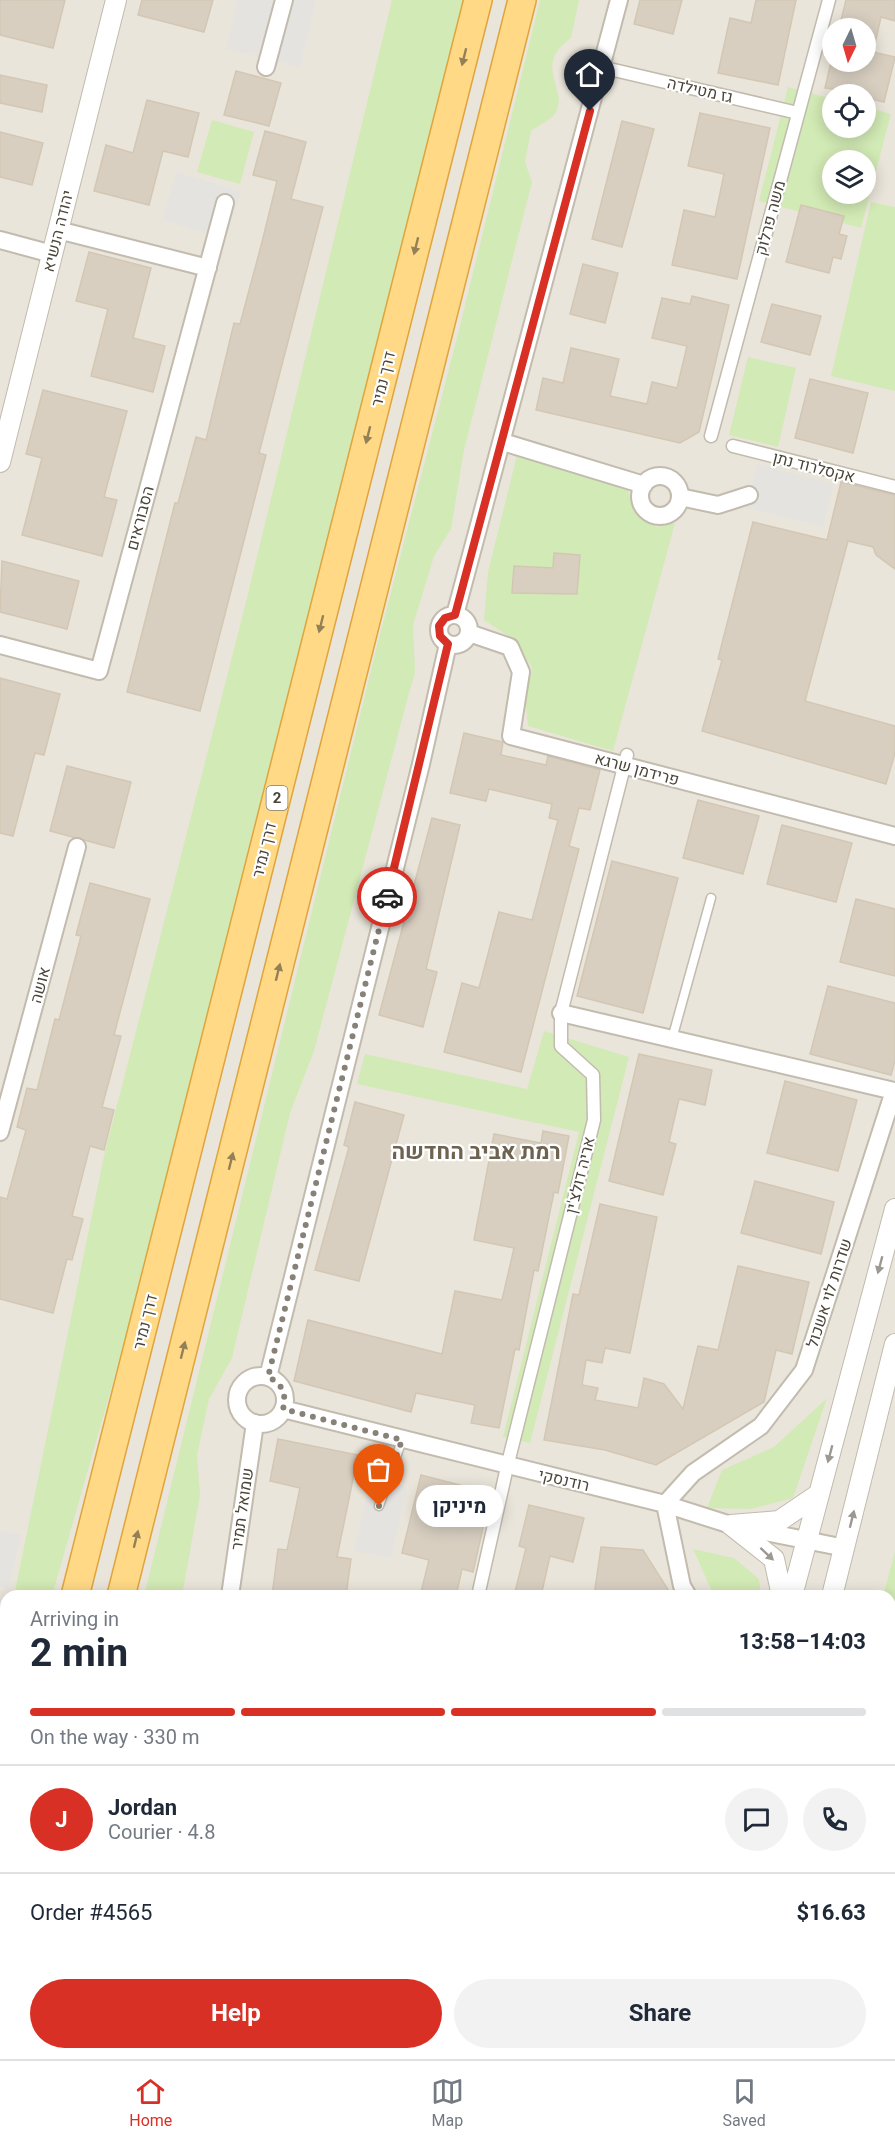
<!DOCTYPE html>
<meta charset="utf-8">
<style>
body{margin:0;font-family:Roboto,Heebo,sans-serif;background:#f2f2f3;color:#1f2937;height:100vh;display:flex;flex-direction:column;font-size:22px;white-space:nowrap}
*{box-sizing:border-box;margin:0}
p{font-size:20px;color:#747a83}
.icon{flex:none;width:33px;height:33px;fill:none;stroke:currentColor;stroke-width:2;stroke-linecap:round;stroke-linejoin:round}
.map{position:relative;flex:1;overflow:hidden}
.drawer{position:absolute;left:0px;top:1590px;width:896px;height:470px;display:flex;flex-direction:column;background:#fff;border-radius:18px 18px 0 0;box-shadow:0 3px 15px #0003}
.drawer>*{flex:none}
.needle{width:39px;rotate:185deg}
.buttons{position:absolute;left:822px;top:18px;display:grid;gap:12px}
.buttons a{display:grid;place-items:center;width:54px;height:54px;border-radius:50%;background:#fff;box-shadow:0 3px 15px #0003;font-size:30px}
.pin{position:absolute;display:grid;place-items:center;width:51px;height:51px;color:#fff;margin:-62px -26px;border-radius:50% 50% 50% 0;rotate:-45deg;box-shadow:0 0 6px #0007}
.pin .icon{rotate:45deg}
.courier{position:absolute;display:grid;place-items:center;width:60px;height:60px;margin:-30px;border:4px solid #d93025;border-radius:50%;background:#fff;color:#222;box-shadow:0 2px 8px #0007}
.bubble{position:absolute;height:42px;border-radius:21px;background:#fff;box-shadow:0 3px 15px #0003;font-size:20px;font-weight:700;line-height:42px;text-align:center}
.head em{font-style:normal;font-weight:700}
.head div{display:flex;flex-direction:column-reverse}
.head{display:flex;align-items:center;justify-content:space-between;height:102px;padding:0 30px}
h1{font-size:39px;font-weight:700;line-height:45px}
.bar{display:grid;grid-template-columns:repeat(4,1fr);gap:9px 6px;align-content:center;height:72px;padding:0 30px}
.bar i{height:8px;border-radius:4px;background:#e0e1e3}
.bar .active{background:#d93025}
.bar p{grid-column:span 4}
.line{display:flex;align-items:center;gap:15px;padding:0 30px;border-top:2px solid #e0e1e3}
.line div{flex:1}
.round{display:grid;place-items:center;flex:none;width:63px;height:63px;border-radius:32px;background:#f2f2f3}
.button{display:flex;gap:12px;margin-top:auto;padding:12px 30px}
.button a{flex:1;height:69px;border-radius:36px;background:#d93025;color:#fff;font-size:24px;font-weight:700;line-height:69px;text-align:center}
.button a+a{background:#f2f2f3;color:#1f2937}
.dock{display:flex;justify-content:space-around;align-items:center;height:84px;border-top:2px solid #e0e1e3;background:#fff;font-size:16px;color:#747a83}
.dock a{display:grid;justify-items:center;gap:3px}
.dock .active{color:#d93025}
.map>svg:first-child{display:block}
.residential{fill:#eae5da;fill-rule:evenodd}
.green{fill:#d2eab5;fill-rule:evenodd}
.parking{fill:#e5e3e0}
.building{fill:#d8cfc1;stroke:#d3c7b4;stroke-width:1.5}
.lines{fill:none;stroke-linecap:round;stroke-linejoin:round}
.service-casing{stroke:#c2bbae;stroke-width:11}
.pedestrian-casing{stroke:#c2bbae;stroke-width:15}
.minor-casing{stroke:#c2bbae;stroke-width:20}
.tertiary-casing{stroke:#c2bbae;stroke-width:22}
.secondary-casing{stroke:#d6c79b;stroke-width:26}
.trunk-casing{stroke:#e0a43c;stroke-width:30}
.service{stroke:#fff;stroke-width:8}
.pedestrian{stroke:#fff;stroke-width:12}
.minor{stroke:#fff;stroke-width:16}
.tertiary{stroke:#fff;stroke-width:20}
.secondary{stroke:#fff3cd;stroke-width:22}
.trunk{stroke:#ffd985;stroke-width:27}
.oneway{fill:#938057}
.oneway2{fill:#9c9892}
.done{stroke:#878178;stroke-width:6;stroke-dasharray:0 10.8}
.route{stroke:#d93025;stroke-width:8}
.labels{text-anchor:middle;dominant-baseline:central;stroke-width:4.5;stroke-linejoin:round;paint-order:stroke}
.shield{fill:#fff;stroke:#817c74;stroke-width:1.5}
.shield-label{font-size:15px;font-weight:bold;fill:#4b4439}
.street-label{font-size:16px;fill:#4b4439;stroke:#fff}
.district-label{font-size:22px;font-weight:bold;fill:#6e6250;stroke:#fff}
</style>
<div class="map">
<svg width="895" height="2059" viewBox="0 0 895 2059">
<rect width="100%" height="100%" fill="#f6f3ec"/>
<!-- residential -->
<path class="residential" d="M0,0H895V2059H0ZM832,28H866V62H832ZM832,94H866V128H832ZM832,160H866V194H832ZM6,1596H890V2054H6Z"/>
<!-- green -->
<path class="green" d="M392,0H465L174,1168L52,1596H14L104,1156L244,610Z
M540,0H579L571,38C530,66 572,91 554,115C549,121 537,126 531,131L525,162L532,182L464,450L451,529L434,556L413,625L415,673L409,693L314,1051L290,1113L232,1358L209,1399L197,1455L200,1495L182,1596H144L377,646L457,338Z
M788,87L832,99V128H866V107L891,114L861,228L759,201ZM832,160H866V194H832Z
M212,120L254,132L240,184L197,172Z
M871,202L895,207V391L831,376Z
M748,357L796,368L778,447L729,435Z
M517,455L625,484L635,509L656,527L675,523L613,751L528,726L525,699L532,668L516,641L484,620L488,572Z
M544,1031L629,1057L530,1443L503,1437L579,1132L357,1084L365,1054L527,1089Z
M827,1398L793,1498L751,1509L707,1508L722,1470L774,1447Z
M693,1549L734,1558L759,1579L761,1596H714Z
M895,1552V2059H756L758,2054H890V1596H883Z
M6,1626V1760L0,1782V1648Z"/>
<!-- parking -->
<path class="parking" d="M237,0H316L300,67L226,49Z
M176,172L241,191L226,239L162,220Z
M757,464L834,484L823,527L746,508Z
M372,1477L407,1488L391,1558L354,1551Z
M0,1530L21,1535L8,1589L0,1587Z"/>
<!-- building -->
<path class="building" d="M0,0H65L53,48L0,35Z
M142,0H213L204,32L138,15Z
M640,0H682L673,34L634,24Z
M756,0H796L778,85L718,73L730,18L751,23Z
M846,0H895V21L881,17L873,52L895,57L884,102L866,98V94L825,88L831,62H866V28H839Z
M236,71L281,83L269,126L224,115Z
M0,75L47,85L42,112L0,103Z
M147,100L199,113L188,157L163,151L149,205L94,191L106,145L133,153Z
M700,113L770,128L737,279L672,265L684,210L715,217L724,174L688,166Z
M622,121L654,129L622,247L592,239Z
M265,131L306,142L291,199L323,207L259,453L266,455L200,711L127,692L175,503H178L196,437L206,440L234,323L240,324L262,242L277,181L253,175Z
M0,132L43,143L32,185L0,177Z
M801,205L844,216L839,234L847,236L841,259L833,257L829,273L786,262Z
M89,252L151,268L133,338L165,346L153,392L91,376L108,309L76,301Z
M583,264L618,273L605,323L570,314Z
M692,296L729,305L699,432L680,443L536,410L543,378L563,383L571,348L619,359L610,396L647,404L652,382L677,388L687,346L652,338L662,298L690,304Z
M772,304L821,316L810,355L761,342Z
M810,379L868,393L853,453L795,438Z
M43,390L127,411L104,497L117,500L102,556L22,535L42,458L26,454Z
M841,482L895,495V569L876,555L873,547L848,541L805,701L895,726V753L886,784L702,731L722,660L718,659L753,522L827,540Z
M554,553L580,555L577,594L512,593L514,566L553,568Z
M2,561L79,581L67,629L0,612Z
M0,678L60,694L44,755L35,753L13,836L0,833Z
M464,733L503,742L501,755L546,765L548,756L600,770L590,810L579,808L569,846L579,849L521,1072L444,1052L462,983L479,988L499,912L532,920L558,820L549,818L552,804L489,789L486,801L450,793Z
M67,766L131,782L114,848L50,831Z
M698,800L759,816L743,874L683,858Z
M432,818L460,825L426,969L437,972L423,1027L379,1015Z
M782,825L852,843L836,902L767,884Z
M612,861L678,878L643,1013L577,996Z
M90,883L150,899L114,1035L121,1036L102,1107L114,1110L104,1150L90,1146L72,1216L83,1219L72,1260L67,1259L53,1313L0,1299V1197L7,1199L26,1130L17,1127L27,1088L37,1090L55,1019L59,1020L81,936L76,935Z
M856,899L895,909V976L840,962Z
M828,986L895,1003V1061L891,1075L810,1054Z
M639,1054L712,1070L705,1105L679,1099L669,1142L676,1144L663,1195L609,1181Z
M785,1081L857,1100L838,1171L767,1153Z
M355,1102L404,1115L359,1281L315,1270L349,1147L344,1145Z
M543,1131L569,1136L558,1193L554,1192L538,1271L534,1270L519,1350L515,1349L499,1428L471,1423L475,1405L416,1393L411,1412L294,1381L308,1320L442,1354L455,1291L502,1300L514,1248L474,1240L494,1134L541,1143Z
M755,1181L834,1202L821,1254L741,1233Z
M600,1204L657,1217L630,1353L605,1348L602,1363L586,1360L582,1385L598,1388L595,1400L638,1408L644,1378L664,1384L683,1409L698,1346L718,1350L738,1266L809,1282L792,1354L776,1350L764,1402L656,1465L605,1450L544,1440L573,1294L579,1295Z
M278,1439L358,1455L337,1557L351,1559L346,1596H272L278,1549L287,1550L300,1488L270,1481Z
M421,1475L491,1493L473,1572L462,1569L456,1596H420L429,1560L402,1553Z
M529,1505L584,1518L573,1562L550,1556L541,1596H514L526,1548L519,1546Z
M601,1547L643,1550L672,1596H594Z"/>
<g class="lines">
<!-- service casing -->
<g class="service-casing">
<path id="service" d="M672,1039L711,898
M379,1506L402,1440
M510,2054L513,2059
M557,2059L567,2054"/>
</g>
<!-- pedestrian casing -->
<g class="pedestrian-casing">
<path id="pedestrian" d="M601,67L798,113
M711,436L829,0
M733,446L895,487
M478,1596L507,1467L594,1120L593,1075L561,1046V1013L627,755"/>
</g>
<!-- minor casing -->
<g class="minor-casing">
<path id="minor" d="M266,67L284,0
M58,230L208,268
M0,240L52,254
M503,442L644,485
M640 496a20 20 0 1 1 40 0a20 20 0 1 1-40 0Z
M680,497L718,505L749,495
M455,615L619,0
M439 630a15 15 0 1 1 30 0a15 15 0 1 1-30 0Z
M469,633L510,647L521,672L511,736L895,836
M0,645L99,671L225,203
M561,1013L894,1091L804,1370L761,1426L693,1473L665,1504L682,1586L688,1596
M0,1132L77,847
M237 1400a24 24 0 1 1 48 0a24 24 0 1 1-48 0Z
M268,1377L421,764L448,644
M283,1409L665,1504L731,1525L845,1548
M230,1596L255,1423
M345,2054L358,2059
M428,2059L453,2054"/>
</g>
<!-- tertiary casing -->
<g class="tertiary-casing">
<path id="tertiary" d="M0,462L116,0
M731,1525L779,1521L819,1494
M731,1525L774,1559L782,1596
M792,1596L895,1209
M832,1596L895,1344
M110,2054L132,2059
M670,2059L672,2054
M718,2059L719,2054"/>
</g>
<!-- secondary casing -->
<g class="secondary-casing">
<path id="secondary" d="M0,2024L6,2026"/>
</g>
<!-- trunk casing -->
<g class="trunk-casing">
<path id="trunk" d="M75,1596L478,0
M121,1596L522,0
M0,1894L6,1871
M4,2059L6,2053"/>
</g>
<!-- service -->
<use href="#service" class="service"/>
<!-- pedestrian -->
<use href="#pedestrian" class="pedestrian"/>
<!-- minor -->
<use href="#minor" class="minor"/>
<!-- tertiary -->
<use href="#tertiary" class="tertiary"/>
<!-- secondary -->
<use href="#secondary" class="secondary"/>
<!-- trunk -->
<use href="#trunk" class="trunk"/>
</g>
<!-- one-way arrows -->
<defs><path id="oneway-solid" d="M-6-.8H1V-3.2L6.5 0L1 3.2V.8H-6Z" transform="scale(1.5)"/></defs>
<g class="oneway">
<use href="#oneway-solid" transform="translate(464 57) rotate(104)"/>
<use href="#oneway-solid" transform="translate(416 246) rotate(104)"/>
<use href="#oneway-solid" transform="translate(368 435) rotate(104)"/>
<use href="#oneway-solid" transform="translate(321 624) rotate(104)"/>
<use href="#oneway-solid" transform="translate(278 972) rotate(-76)"/>
<use href="#oneway-solid" transform="translate(231 1161) rotate(-76)"/>
<use href="#oneway-solid" transform="translate(183 1350) rotate(-76)"/>
<use href="#oneway-solid" transform="translate(136 1539) rotate(-76)"/>
</g>
<g class="oneway2">
<use href="#oneway-solid" transform="translate(880 1265) rotate(105)"/>
<use href="#oneway-solid" transform="translate(830 1454) rotate(105)"/>
<use href="#oneway-solid" transform="translate(852 1519) rotate(-76)"/>
<use href="#oneway-solid" transform="translate(767 1554) rotate(43)"/>
</g>
<g class="lines">
<!-- done -->
<path class="done" d="M379,1506L402,1440L283,1409C287,1394 282,1383 268,1377L387,897"/>
<!-- route -->
<path class="route" d="M387,897L448,644L440,636L439,626L445,618L455,615L590,111"/>
</g>
<g class="labels">
<!-- shield labels -->
<rect class="shield" x="266.5" y="786" width="21" height="24" rx="4.5"/>
<g class="shield-label">
<text x="277" y="798">2</text>
</g>
<!-- street labels -->
<g class="street-label">
<text transform="translate(700 90) rotate(13)">גז מטילדה</text>
<text transform="translate(770 218) rotate(-75)">משה פרלוק</text>
<text transform="translate(58 231) rotate(-76)">יהודה הנשיא</text>
<text transform="translate(383 379) rotate(-76)">דרך נמיר</text>
<text transform="translate(814 467) rotate(14)">אקסלרוד נתן</text>
<text transform="translate(140 518) rotate(-75)">הסבוראים</text>
<text transform="translate(637 769) rotate(15)">פרידמן שרגא</text>
<text transform="translate(264 850) rotate(-76)">דרך נמיר</text>
<text transform="translate(40 985) rotate(-75)">אושה</text>
<text transform="translate(580 1175) rotate(-76)">אריה דולצ'ין</text>
<text transform="translate(829 1293) rotate(-72)">שדרות לוי אשכול</text>
<text transform="translate(145 1322) rotate(-76)">דרך נמיר</text>
<text transform="translate(564 1480) rotate(13)">רודנסקי</text>
<text transform="translate(242 1509) rotate(-82)">שמואל תמיר</text>
</g>
<!-- district labels -->
<g class="district-label">
<text x="476" y="1151">רמת אביב החדשה</text>
</g>
</g>
</svg>
<div class="buttons">
<a><svg class="needle" viewBox="-14 -14 28 28"><path d="M0-13l5 13h-10z" fill="#e53935"/><path d="M0 13l5-13h-10z" fill="#747a83"/></svg></a>
<a><svg class="icon" aria-label="locate" viewBox="0 0 24 24"><circle cx="12" cy="12" r="6"/><path d="M12 2v4M12 18v4M2 12h4M18 12h4"/></svg></a>
<a><svg class="icon" aria-label="layers" viewBox="0 0 24 24"><path d="M12 4l9 5-9 5-9-5zM3 14l9 5 9-5"/></svg></a>
</div>
<div class="pin" style="left:379px;top:1506px;background:#ea580c"><svg class="icon" aria-label="bag" viewBox="0 0 24 24"><path d="M5 8h14l-1 12H6zM9 8a3 3 0 0 1 6 0"/></svg></div>
<div class="pin" style="left:590px;top:111px;background:#1f2937"><svg class="icon" aria-label="home" viewBox="0 0 24 24"><path d="M3 11l9-7 9 7M6 9v11h12V9"/></svg></div>
<div class="courier" style="left:387px;top:897px"><svg class="icon" aria-label="car" viewBox="0 0 24 24"><path d="M5 17H2v-5l4-1 3-4h7l3 4 3 1v5h-3M9 17h6M6 11h13"/><circle cx="7" cy="17" r="2"/><circle cx="17" cy="17" r="2"/></svg></div>
<div class="bubble" style="left:416px;top:1485px;width:87px">מיניקן</div>
<section class="drawer">
<div class="head"><div><h1>2 min</h1><p>Arriving in</p></div><em>13:58–14:03</em></div>
<div class="bar"><i class="active"></i><i class="active"></i><i class="active"></i><i></i><p>On the way · 330 m</p></div>
<div class="line" style="height:108px"><b class="round" style="background:#d93025;color:#fff">J</b><div><b>Jordan</b><p>Courier · 4.8</p></div><a class="round"><svg class="icon" aria-label="chat" viewBox="0 0 24 24"><path d="M4 5h16v11H9l-5 4z"/></svg></a><a class="round"><svg class="icon" aria-label="phone" viewBox="0 0 24 24"><path d="M5 4h4l2 5-3 2q2 4 5 5l2-3 5 2v4C11 20 4 13 5 4z"/></svg></a></div>
<div class="line" style="height:78px"><div>Order #4565</div><b>$16.63</b></div>
<div class="button"><a>Help</a><a>Share</a></div>
</section>
</div>
<nav class="dock">
<a class="active"><svg class="icon" aria-label="home" viewBox="0 0 24 24"><path d="M3 11l9-7 9 7M6 9v11h12V9"/></svg>Home</a>
<a><svg class="icon" aria-label="map" viewBox="0 0 24 24"><path d="M3 6l6-2 6 2 6-2v14l-6 2-6-2-6 2zM9 4v14M15 6v14"/></svg>Map</a>
<a><svg class="icon" aria-label="saved" viewBox="0 0 24 24"><path d="M7 4h10v16l-5-4-5 4z"/></svg>Saved</a>
</nav>
